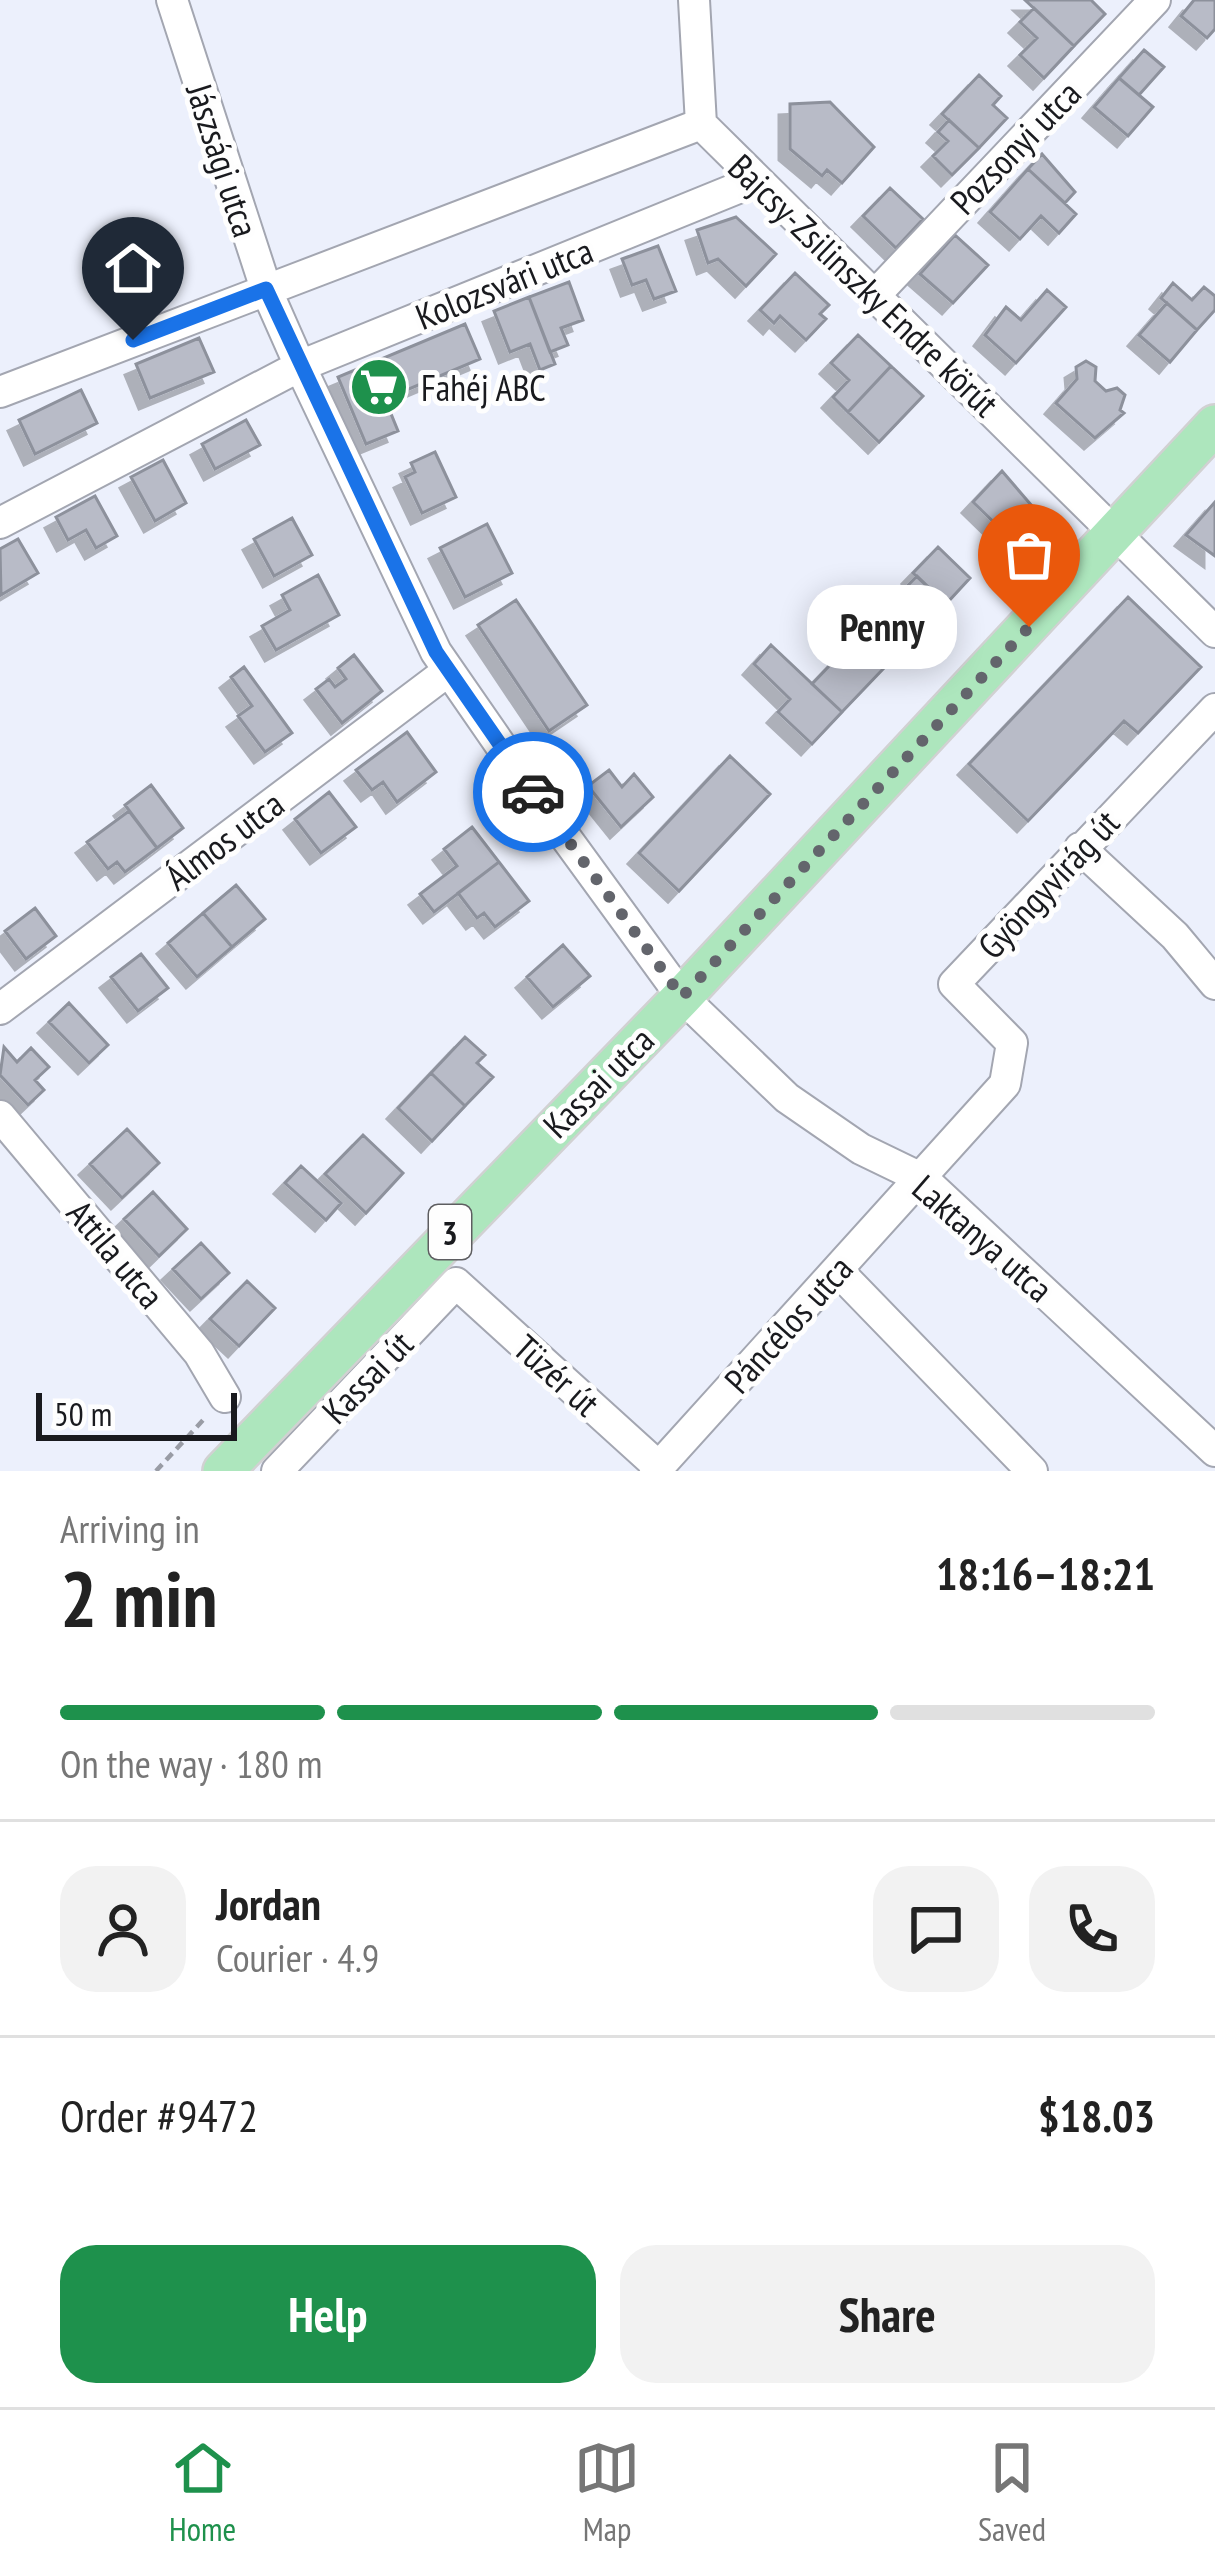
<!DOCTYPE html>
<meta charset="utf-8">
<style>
body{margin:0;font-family:"PT Sans Narrow",sans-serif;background:#f2f2f2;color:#222;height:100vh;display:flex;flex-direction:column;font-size:45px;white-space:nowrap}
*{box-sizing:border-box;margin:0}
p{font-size:39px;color:#767676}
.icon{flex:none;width:66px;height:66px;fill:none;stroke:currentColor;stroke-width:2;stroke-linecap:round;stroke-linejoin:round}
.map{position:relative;height:1471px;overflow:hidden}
.side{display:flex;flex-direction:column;background:#fff;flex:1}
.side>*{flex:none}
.scale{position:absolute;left:36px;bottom:30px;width:201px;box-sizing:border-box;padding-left:12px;border:6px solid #191a1e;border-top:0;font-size:33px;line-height:42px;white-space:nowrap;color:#191a1e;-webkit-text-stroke:9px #fefefe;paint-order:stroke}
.pin{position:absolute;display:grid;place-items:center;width:102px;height:102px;color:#fff;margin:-123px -51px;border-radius:50% 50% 50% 0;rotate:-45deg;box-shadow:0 0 12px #0007}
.pin .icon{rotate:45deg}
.courier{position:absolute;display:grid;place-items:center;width:120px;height:120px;margin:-60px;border:9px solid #1a73e8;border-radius:50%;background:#fff;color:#222;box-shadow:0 3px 15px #0007}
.bubble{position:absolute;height:84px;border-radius:36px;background:#fff;box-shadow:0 6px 30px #0003;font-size:39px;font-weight:600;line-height:84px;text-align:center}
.headline em{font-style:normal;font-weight:600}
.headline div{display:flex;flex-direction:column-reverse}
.headline{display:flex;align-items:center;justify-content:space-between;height:204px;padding:0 60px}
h1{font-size:78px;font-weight:600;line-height:90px}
.bar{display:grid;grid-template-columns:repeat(4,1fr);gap:18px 12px;align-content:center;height:144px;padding:0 60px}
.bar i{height:15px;border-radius:9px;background:#e0e0e0}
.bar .on{background:#1e914c}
.bar p{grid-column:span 4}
.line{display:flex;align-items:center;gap:30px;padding:0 60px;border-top:3px solid #e0e0e0}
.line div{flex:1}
.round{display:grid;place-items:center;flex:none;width:126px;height:126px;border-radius:36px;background:#f2f2f2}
.primary-button{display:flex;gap:24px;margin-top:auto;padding:24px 60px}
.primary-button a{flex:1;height:138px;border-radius:36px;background:#1e914c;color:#fff;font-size:48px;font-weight:600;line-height:138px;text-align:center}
.primary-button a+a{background:#f2f2f2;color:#222}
.dock{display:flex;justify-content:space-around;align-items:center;height:168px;border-top:3px solid #e0e0e0;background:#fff;font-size:33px;color:#767676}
.dock a{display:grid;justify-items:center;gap:6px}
.dock .on{color:#1e914c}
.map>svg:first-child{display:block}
.building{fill:#b8bbc7;stroke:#8d919c;stroke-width:3;filter:url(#shadow)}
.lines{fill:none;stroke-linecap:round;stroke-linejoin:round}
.minor-casing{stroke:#a3a6b1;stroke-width:34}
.major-casing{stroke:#d1d1d2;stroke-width:44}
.path{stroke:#999ca5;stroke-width:4.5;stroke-dasharray:9 6;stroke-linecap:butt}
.minor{stroke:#fff;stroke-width:30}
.major{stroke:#ade6bd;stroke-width:39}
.done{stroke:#63656c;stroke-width:12;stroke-dasharray:0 21.6}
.route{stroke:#1a73e8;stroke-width:15}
.labels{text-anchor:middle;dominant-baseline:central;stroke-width:10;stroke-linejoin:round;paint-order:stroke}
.shield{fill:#fefefe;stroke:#5e5e61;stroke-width:3}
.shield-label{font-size:33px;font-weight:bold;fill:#191a1e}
.street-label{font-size:36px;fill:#191a1e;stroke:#fefefe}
.poi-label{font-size:36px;fill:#191a1e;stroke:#fefefe;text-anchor:start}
</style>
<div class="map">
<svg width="1215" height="1471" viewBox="0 0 1215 1471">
<defs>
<filter id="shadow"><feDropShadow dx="-11" dy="11" stdDeviation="0" flood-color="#0004"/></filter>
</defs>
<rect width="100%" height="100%" fill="#ecf0fc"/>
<!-- building -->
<path class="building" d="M1025,0H1091L1105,14L1074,46Z
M1194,0H1215V29L1207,38L1181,16Z
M1034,8L1074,46L1044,78L1020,55L1037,38L1020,22Z
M1144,50L1164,67L1139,95L1119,78Z
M979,75L1001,96L993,105L1007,118L979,148L942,114Z
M1119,78L1153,107L1128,136L1094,107Z
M830,102L874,147L842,183L827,170L822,176L790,149V104Z
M949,120L979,148L952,175L933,156L948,141L938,132Z
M1042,154L1075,192L1065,203L1028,169Z
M1028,169L1076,214L1059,233L1041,216L1020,239L990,212Z
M890,188L923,219L896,248L863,216Z
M736,217L776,254L746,286L718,259L708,263L697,230Z
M955,235L988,265L953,303L920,274Z
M658,246L676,291L654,299L646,280L632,285L622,259Z
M795,273L829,305L820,314L826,319L806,340L780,316L774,323L760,310Z
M569,282L583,320L561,328L568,345L550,352L529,297Z
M1173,283L1192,300L1204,287L1215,296V310L1197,330L1161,298Z
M1047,290L1066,307L1016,363L985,335L1006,307L1021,320Z
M529,297L555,364L540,370L530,344L510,352L494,311Z
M1167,303L1197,330L1170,362L1139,335Z
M465,324L480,359L385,399L398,431L366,444L338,377Z
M858,335L891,366L848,412L833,397L849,380L831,363Z
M199,338L214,372L150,398L136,364Z
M1086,361L1096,367L1095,381L1106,391L1117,388L1125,395L1120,410L1124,413L1095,438L1056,403L1077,379L1076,367Z
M891,366L923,396L879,442L848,412Z
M81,390L97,423L35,454L19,420Z
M246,420L260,445L215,469L202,444Z
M435,452L456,497L422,513L405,477L415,472L411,463Z
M163,460L186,503L155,521L131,477Z
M1002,471L1032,506L1006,534L973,502Z
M95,496L117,536L96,548L86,530L68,540L56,517Z
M1215,502V556L1186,535Z
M292,518L312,555L274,576L254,539Z
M487,524L512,573L465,597L440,548Z
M18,539L38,573L1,595L0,549Z
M938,547L970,578L946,604L913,573Z
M318,575L339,615L276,650L262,626L290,610L282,595Z
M917,576L946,604L919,631L910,623L903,630L883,611Z
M1128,597L1201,667L1138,733L1124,721L1028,821L969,764Z
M516,600L587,705L549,731L478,625Z
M853,641L883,669L842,712L812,684Z
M771,645L842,712L812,744L778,712L790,699L754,664Z
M354,655L382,691L342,723L316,689L329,679L335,687L346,679L338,668Z
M244,667L292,733L265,752L238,716L252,706L231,677Z
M407,732L436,772L397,802L383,782L372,790L356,770Z
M730,756L770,794L679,891L639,853Z
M609,770L622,787L634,774L653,797L621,827L588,786Z
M151,785L183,828L157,848L125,805Z
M329,792L356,827L321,853L295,819Z
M129,811L157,848L125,872L117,862L108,869L87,842Z
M472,827L499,862L434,912L420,894L457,866L444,849Z
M499,862L529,901L495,927L484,913L477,918L458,893Z
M236,885L265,919L232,947L203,913Z
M35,908L56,936L26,959L5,931Z
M203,913L232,947L197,977L168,943Z
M563,945L590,976L553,1007L527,977Z
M141,954L168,988L138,1011L111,977Z
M69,1003L108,1045L89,1063L49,1022Z
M465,1037L485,1055L477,1063L493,1077L465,1106L431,1073Z
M4,1047L17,1062L31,1048L49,1067L35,1080L44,1090L28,1105L0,1075Z
M431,1073L465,1106L432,1141L398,1108Z
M127,1129L159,1163L122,1198L90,1164Z
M363,1135L403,1173L366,1213L325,1174Z
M301,1166L341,1203L326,1220L285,1183Z
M153,1192L187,1229L159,1256L124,1219Z
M201,1243L229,1273L201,1299L173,1269Z
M247,1281L275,1308L239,1346L210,1319Z"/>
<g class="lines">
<!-- minor casing -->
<g class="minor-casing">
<path id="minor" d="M172,0L266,289L300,366L436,652L537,798L682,997L787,1098L861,1149L923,1179L1215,1451
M694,0L701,124L1215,632
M875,295L1155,0
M0,392L701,124
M0,523L300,366L755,181
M1080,848L1175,936L1215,984
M0,1009L448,671
M0,1116L199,1353L225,1397
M837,1270L1032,1471
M277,1471L456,1283L659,1467
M655,1471L1005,1084L1012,1043L954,984L1215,709"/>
</g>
<!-- major casing -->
<g class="major-casing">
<path id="major" d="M223,1471L682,997L1215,425"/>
</g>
<!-- path -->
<path class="path" d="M156,1471L205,1418"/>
<!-- minor -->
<use href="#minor" class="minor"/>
<!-- major -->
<use href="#major" class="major"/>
</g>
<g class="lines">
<!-- done -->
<path class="done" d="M533,792L682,997L1029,627"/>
<!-- route -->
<path class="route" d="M133,340L266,289L436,652L533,792"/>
</g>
<!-- icons -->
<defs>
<g id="supermarket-disc" transform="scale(3)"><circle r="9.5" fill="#1e914c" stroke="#fefefe"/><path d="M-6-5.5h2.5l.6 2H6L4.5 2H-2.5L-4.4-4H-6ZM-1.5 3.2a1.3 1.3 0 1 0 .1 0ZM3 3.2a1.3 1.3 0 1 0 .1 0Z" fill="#fff"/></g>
</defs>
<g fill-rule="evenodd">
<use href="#supermarket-disc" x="379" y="387"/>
</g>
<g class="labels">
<!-- shield labels -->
<rect class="shield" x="429" y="1205" width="42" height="54" rx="9"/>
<g class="shield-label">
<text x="450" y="1232">3</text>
</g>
<!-- street labels -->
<g class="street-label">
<text transform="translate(1015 147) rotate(-46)">Pozsonyi utca</text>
<text transform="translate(223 160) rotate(72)">Jászsági utca</text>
<text transform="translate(504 283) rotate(-22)">Kolozsvári utca</text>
<text transform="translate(864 285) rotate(44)">Bajcsy-Zsilinszky Endre körút</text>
<text transform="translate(224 840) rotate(-37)">Álmos utca</text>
<text transform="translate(1048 884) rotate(-47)">Gyöngyvirág út</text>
<text transform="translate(598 1082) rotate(-45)">Kassai utca</text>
<text transform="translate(983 1238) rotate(41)">Laktanya utca</text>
<text transform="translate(116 1254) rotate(50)">Attila utca</text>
<text transform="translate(788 1324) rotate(-48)">Páncélos utca</text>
<text transform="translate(557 1375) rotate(42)">Tüzér út</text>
<text transform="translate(367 1377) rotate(-46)">Kassai út</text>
</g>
<!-- poi labels -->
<g class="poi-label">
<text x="421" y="387">Fahéj ABC</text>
</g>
</g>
</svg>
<div class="scale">50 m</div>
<div class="pin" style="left:1029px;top:627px;background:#ea580c"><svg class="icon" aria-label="bag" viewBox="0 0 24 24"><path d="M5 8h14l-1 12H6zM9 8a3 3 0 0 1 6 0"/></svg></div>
<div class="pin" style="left:133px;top:340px;background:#1f2937"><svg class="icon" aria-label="home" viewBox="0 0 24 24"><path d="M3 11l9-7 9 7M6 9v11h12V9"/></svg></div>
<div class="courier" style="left:533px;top:792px"><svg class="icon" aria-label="car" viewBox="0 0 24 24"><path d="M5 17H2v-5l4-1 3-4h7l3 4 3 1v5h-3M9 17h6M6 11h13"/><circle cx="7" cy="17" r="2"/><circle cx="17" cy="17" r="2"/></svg></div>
<div class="bubble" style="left:807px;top:585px;width:150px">Penny</div>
</div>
<section class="side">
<div class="headline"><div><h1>2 min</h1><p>Arriving in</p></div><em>18:16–18:21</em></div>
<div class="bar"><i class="on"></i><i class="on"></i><i class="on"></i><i></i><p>On the way · 180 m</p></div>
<div class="line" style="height:216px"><a class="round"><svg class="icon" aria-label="person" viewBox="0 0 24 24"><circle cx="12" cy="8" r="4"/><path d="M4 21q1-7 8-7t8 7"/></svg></a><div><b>Jordan</b><p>Courier · 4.9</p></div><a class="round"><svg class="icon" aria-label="chat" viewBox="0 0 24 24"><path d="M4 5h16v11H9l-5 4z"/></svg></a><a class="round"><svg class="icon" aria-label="phone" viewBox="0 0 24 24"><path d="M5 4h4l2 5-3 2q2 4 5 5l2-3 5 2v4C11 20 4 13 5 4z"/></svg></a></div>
<div class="line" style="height:156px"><div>Order #9472</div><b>$18.03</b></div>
<div class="primary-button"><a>Help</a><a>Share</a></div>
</section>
<nav class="dock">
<a class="on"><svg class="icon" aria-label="home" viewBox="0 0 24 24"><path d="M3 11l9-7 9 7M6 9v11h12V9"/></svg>Home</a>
<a><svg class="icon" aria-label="map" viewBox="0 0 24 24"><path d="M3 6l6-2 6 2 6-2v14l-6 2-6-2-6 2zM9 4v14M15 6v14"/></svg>Map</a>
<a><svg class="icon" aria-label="saved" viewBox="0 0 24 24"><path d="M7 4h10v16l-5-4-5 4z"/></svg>Saved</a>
</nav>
